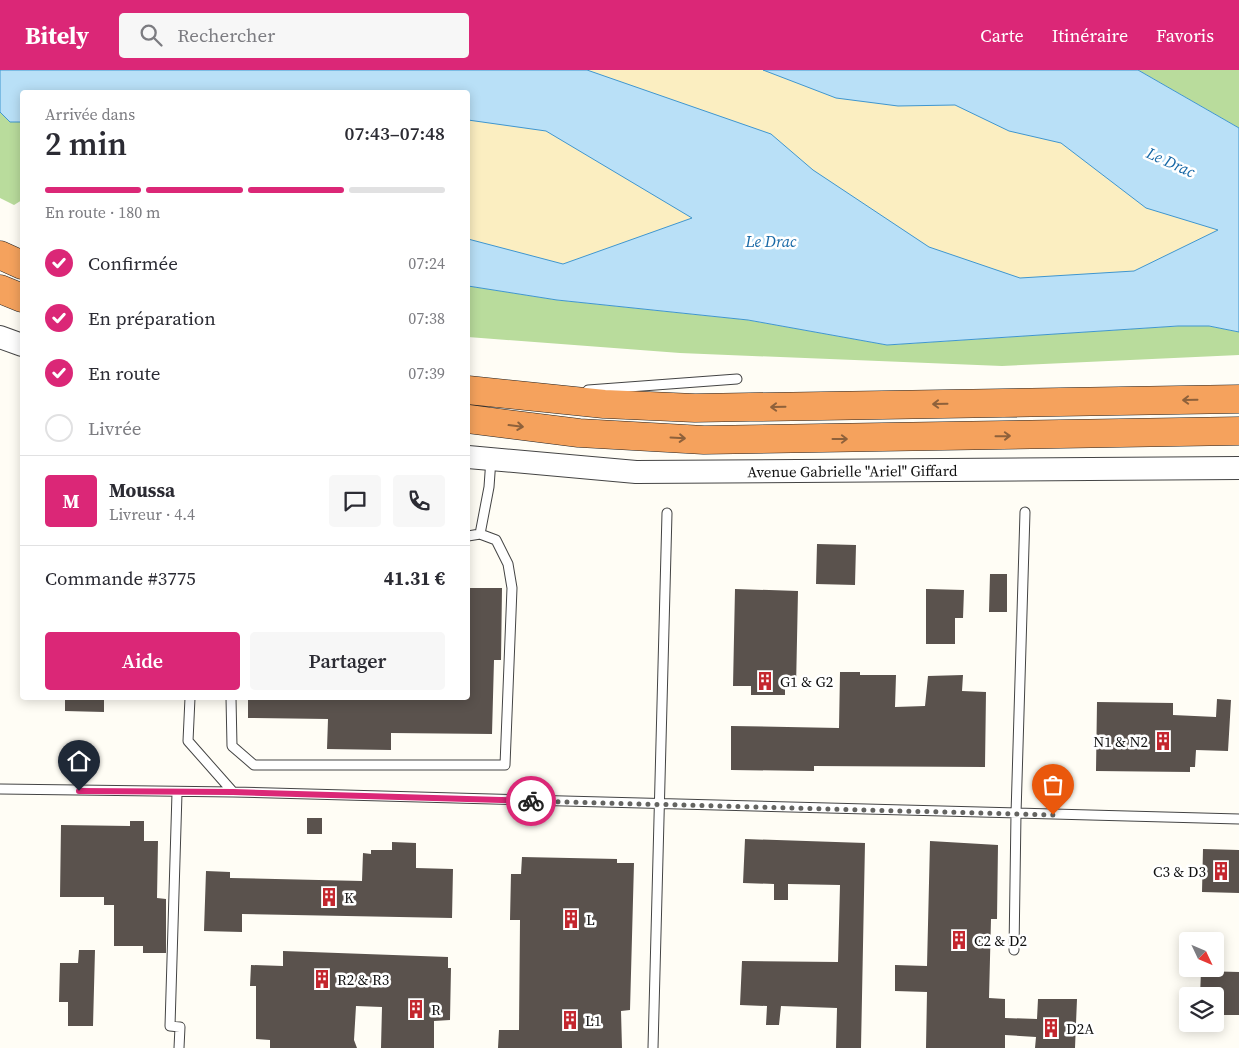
<!DOCTYPE html>
<html lang="fr">
<meta charset="utf-8">
<style>
body{margin:0;font-family:"Source Serif 4",serif;background:#f7f7f7;color:#2b2b33;height:100vh;display:flex;flex-direction:column;font-size:19px;white-space:nowrap}
*{box-sizing:border-box;margin:0}
p{font-size:16px;color:#7c7c81}
.icon{flex:none;width:28px;height:28px;fill:none;stroke:currentColor;stroke-width:2;stroke-linecap:round;stroke-linejoin:round}
.map{position:relative;flex:1;overflow:hidden}
.details{position:absolute;left:20px;top:20px;width:450px;height:610px;display:flex;flex-direction:column;background:#fff;border-radius:5px;box-shadow:0 2px 12px #0003}
.details>*{flex:none}
.needle{width:32px;rotate:134deg}
.controls{position:absolute;left:1179px;top:862px;display:grid;gap:10px}
.controls a{display:grid;place-items:center;width:45px;height:45px;border-radius:5px;background:#fff;box-shadow:0 2px 12px #0003;font-size:25px}
.pin{position:absolute;display:grid;place-items:center;width:42px;height:42px;color:#fff;margin:-51px -21px;border-radius:50% 50% 50% 0;rotate:-45deg;box-shadow:0 0 5px #0007}
.pin .icon{rotate:45deg}
.courier{position:absolute;display:grid;place-items:center;width:50px;height:50px;margin:-25px;border:4px solid #db2777;border-radius:50%;background:#fff;color:#222;box-shadow:0 1px 6px #0007}
.headline em{font-style:normal;font-weight:600}
.headline div{display:flex;flex-direction:column-reverse}
.headline{display:flex;align-items:center;justify-content:space-between;height:85px;padding:0 25px}
h1{font-size:32px;font-weight:600;line-height:38px}
.bar{display:grid;grid-template-columns:repeat(4,1fr);gap:8px 5px;align-content:center;height:60px;padding:0 25px}
.bar i{height:6px;border-radius:4px;background:#e1e1e2}
.bar .on{background:#db2777}
.bar p{grid-column:span 4}
.line{display:flex;align-items:center;gap:12px;padding:0 25px;border-top:1px solid #e1e1e2}
.line div{flex:1}
.round{display:grid;place-items:center;flex:none;width:52px;height:52px;border-radius:5px;background:#f7f7f7}
ol{padding:0 25px;list-style:none}
li{display:flex;align-items:center;gap:15px;height:55px}
li p{margin-inline-start:auto}
li .icon{padding:5px;border-radius:50%;background:#db2777;color:#fff;stroke-width:4}
li:last-child{color:#7c7c81}
li i{width:28px;height:28px;border:2px solid #e1e1e2;border-radius:50%}
.button{display:flex;gap:10px;margin-top:auto;padding:10px 25px}
.button a{flex:1;height:58px;border-radius:5px;background:#db2777;color:#fff;font-size:20px;font-weight:600;line-height:58px;text-align:center}
.button a+a{background:#f7f7f7;color:#2b2b33}
header{display:flex;align-items:center;gap:30px;box-sizing:border-box;height:70px;padding:0 25px;background:#db2777;color:#fff}
header strong{font-size:24px}
nav{display:flex;gap:28px;margin-inline-start:auto;font-size:18px}
.search{width:350px;height:45px;background:#f7f7f7;display:flex;align-items:center;gap:12px;box-sizing:border-box;padding:0 18px;border-radius:5px;color:#7c7c81;font-size:19px}
.map>svg:first-child{display:block}
.forest{fill:#b9dc9c}
.sand{fill:#fbeec1}
.water{fill:#b9e0f7;stroke:#3f96cf}
.building{fill:#5a524d}
.lines{fill:none;stroke-linecap:round;stroke-linejoin:round}
.service-casing{stroke:#444;stroke-width:11}
.tertiary-casing{stroke:#444;stroke-width:24}
.motorway-casing{stroke:#222;stroke-width:29}
.service{stroke:#fff;stroke-width:9}
.tertiary{stroke:#fff;stroke-width:22}
.motorway{stroke:#f5a25d;stroke-width:28}
.oneway{stroke:#8e613b}
.done{stroke:#646461;stroke-width:5;stroke-dasharray:0 9}
.route{stroke:#db2777;stroke-width:6}
.labels{text-anchor:middle;dominant-baseline:central;stroke-width:5;stroke-linejoin:round;paint-order:stroke}
.street-label{font-size:15px;fill:#111;stroke:#fff}
.poi-label{font-size:15px;fill:#111;stroke:#fff;text-anchor:start}
.water-label{font-size:16px;font-style:italic;fill:#1768a6;stroke:#fff}
</style>
<header>
<strong>Bitely</strong>
<div class="search"><svg class="icon" aria-label="search" viewBox="0 0 24 24"><circle cx="10" cy="10" r="6"/><path d="M15 15l6 6"/></svg>Rechercher</div>
<nav><a>Carte</a><a>Itinéraire</a><a>Favoris</a></nav>
</header>
<div class="map">
<svg width="1239" height="978" viewBox="0 0 1239 978">
<rect width="100%" height="100%" fill="#fffdf5"/>
<!-- forest -->
<path class="forest" d="M1138,0H1239V58Z
M0,42L10,52H22V130L14,135L0,128Z
M468,216L557,230L748,250L887,275L1178,256H1209L1239,262V285L1002,296L680,283L468,267Z"/>
<!-- sand -->
<path class="sand" d="M0,0H1138L1239,58V262L1209,256H1178L887,275L748,250L557,230L468,216V22H22V52H10L0,42Z"/>
<!-- water -->
<path class="water" d="M0,0H587L771,64L813,100L929,177L1020,208L1134,201L1218,160L1146,138L1061,73L1009,61L955,35L898,36L836,28L763,0H1138L1239,58V262L1209,256H1178L887,275L748,250L557,230L468,216V169L563,194L692,148L546,61L468,50V22H22V52H10L0,42Z"/>
<!-- building -->
<path class="building" d="M817,474L856,475L855,515L816,514Z
M990,504H1007V542H989Z
M468,518H502L501,590H494L492,664L391,663V680L327,679L328,649L248,648V628H468Z
M735,519L798,521L796,618H785V625H751V616H733Z
M926,519L964,520L963,548H955V574H926Z
M840,602H860V605H896L895,637L925,636L928,606L963,605L962,621L986,622L985,697L814,696V701L731,700V656L839,658Z
M65,628H104V642L65,641Z
M1217,629L1231,630L1228,681L1196,680L1195,697H1190V702L1096,701L1097,632L1173,633V645L1216,647Z
M307,748H322V764H307Z
M130,751H144V771H158L157,828L166,829V883H143V876H114V835H104V827H60L61,755L130,756Z
M745,769L865,773L861,978H836L837,938L781,936L779,955H766L767,936L740,935L742,891L838,892L840,815L788,814V830H774V814L743,813Z
M930,771L998,775L997,849H991L989,928L1005,929V948L1037,949L1038,929H1077L1075,978H1035L1036,967L1005,965V978H926L927,922L895,921V895L927,896Z
M392,772L416,773V798L453,799L452,848L242,844V862L204,861L206,801L230,802V808L362,811L363,783L371,784V780H392Z
M1203,779L1239,780V823L1202,822Z
M522,787L617,789V793H634L630,940L621,941L622,978H498L499,960H519L520,850H510L511,804H521Z
M79,880H95L93,956H68V932H59L60,893H78Z
M283,881L448,887V898H451L450,950L434,951V978H381L382,937L356,936L354,970L357,978H270V970L256,969V916H250L251,895L283,896Z
M1201,901L1239,902V945H1215V926H1200Z"/>
<g class="lines">
<!-- service casing -->
<g class="service-casing">
<path id="service" d="M588,320L737,309
M468,466L480,464L489,417L491,389
M190,628L188,671L233,722
M231,628L232,676L254,695H505L512,518L508,494L496,470L480,464
M0,719L233,722L1239,749
M177,723L170,956L180,957L179,978
M1014,880L1016,744L1025,442
M653,978L667,443"/>
</g>
<!-- tertiary casing -->
<g class="tertiary-casing">
<g id="tertiary">
<path d="M0,267L22,275"/>
<path id="s1" d="M468,387L636,402L1239,398"/>
</g>
</g>
<!-- motorway casing -->
<g class="motorway-casing">
<path id="motorway" d="M0,185L22,195
M0,219L22,228
M468,320L604,334L695,338L1239,329
M468,349L579,363L704,370L1239,361"/>
</g>
<!-- service -->
<use href="#service" class="service"/>
<!-- tertiary -->
<use href="#tertiary" class="tertiary"/>
<!-- motorway -->
<use href="#motorway" class="motorway"/>
</g>
<!-- one-way arrows -->
<defs><path id="oneway-shaft" d="M-6 0H5M1.5-3L5.5 0L1.5 3" fill="none" stroke-width="1.6" stroke-linecap="round" stroke-linejoin="round" transform="scale(1.25)"/></defs>
<g class="oneway">
<use href="#oneway-shaft" transform="translate(1190 330) rotate(179)"/>
<use href="#oneway-shaft" transform="translate(940 334) rotate(179)"/>
<use href="#oneway-shaft" transform="translate(778 337) rotate(179)"/>
<use href="#oneway-shaft" transform="translate(516 356) rotate(7)"/>
<use href="#oneway-shaft" transform="translate(1003 366) rotate(-1)"/>
<use href="#oneway-shaft" transform="translate(678 368) rotate(3)"/>
<use href="#oneway-shaft" transform="translate(840 369)"/>
</g>
<g class="lines">
<!-- done -->
<path class="done" d="M531,731L1053,745"/>
<!-- route -->
<path class="route" d="M79,721L233,722L531,731"/>
</g>
<!-- icons -->
<defs>
<g id="building-bare" transform="scale(1.5)"><path d="M-4-6H4V6H1V3H-1V6H-4ZM-2.5-4.3h1.7v1.8h-1.7ZM.8-4.3h1.7v1.8H.8ZM-2.5-1h1.7V.8h-1.7ZM.8-1h1.7V.8H.8Z" fill="#c4262e" stroke="#fff" stroke-width="2.5" paint-order="stroke"/></g>
</defs>
<g fill-rule="evenodd">
<use href="#building-bare" x="765" y="611"/>
<use href="#building-bare" x="1163" y="671"/>
<use href="#building-bare" x="1221" y="801"/>
<use href="#building-bare" x="329" y="827"/>
<use href="#building-bare" x="571" y="849"/>
<use href="#building-bare" x="959" y="870"/>
<use href="#building-bare" x="322" y="909"/>
<use href="#building-bare" x="416" y="939"/>
<use href="#building-bare" x="570" y="950"/>
<use href="#building-bare" x="1051" y="958"/>
</g>
<g class="labels">
<!-- street labels -->
<g class="street-label">
<text stroke="none"><textPath href="#s1" startOffset="385">Avenue Gabrielle "Ariel" Giffard</textPath></text>
</g>
<!-- poi labels -->
<g class="poi-label">
<text x="780" y="611">G1 &amp; G2</text>
<text x="1148" y="671" text-anchor="end">N1 &amp; N2</text>
<text x="1206" y="801" text-anchor="end">C3 &amp; D3</text>
<text x="344" y="827">K</text>
<text x="586" y="849">L</text>
<text x="974" y="870">C2 &amp; D2</text>
<text x="337" y="909">R2 &amp; R3</text>
<text x="431" y="939">R</text>
<text x="585" y="950">L1</text>
<text x="1066" y="958">D2A</text>
</g>
<!-- water labels -->
<g class="water-label">
<text transform="translate(1171 92) rotate(24)">Le Drac</text>
<text x="771" y="171">Le Drac</text>
</g>
</g>
</svg>
<div class="controls">
<a><svg class="needle" viewBox="-14 -14 28 28"><path d="M0-13l5 13h-10z" fill="#e53935"/><path d="M0 13l5-13h-10z" fill="#7c7c81"/></svg></a>
<a><svg class="icon" aria-label="layers" viewBox="0 0 24 24"><path d="M12 4l9 5-9 5-9-5zM3 14l9 5 9-5"/></svg></a>
</div>
<div class="pin" style="left:1053px;top:745px;background:#ea580c"><svg class="icon" aria-label="bag" viewBox="0 0 24 24"><path d="M5 8h14l-1 12H6zM9 8a3 3 0 0 1 6 0"/></svg></div>
<div class="pin" style="left:79px;top:721px;background:#1f2937"><svg class="icon" aria-label="home" viewBox="0 0 24 24"><path d="M3 11l9-7 9 7M6 9v11h12V9"/></svg></div>
<div class="courier" style="left:531px;top:731px"><svg class="icon" aria-label="bike" viewBox="0 0 24 24"><circle cx="6" cy="16" r="4"/><circle cx="18" cy="16" r="4"/><path d="M6 16l4-8h5l3 8M10 8l3 8H6M13 5h3"/></svg></div>
<section class="details">
<div class="headline"><div><h1>2 min</h1><p>Arrivée dans</p></div><em>07:43–07:48</em></div>
<div class="bar"><i class="on"></i><i class="on"></i><i class="on"></i><i></i><p>En route · 180 m</p></div>
<ol>
<li><svg class="icon" aria-label="check" viewBox="0 0 24 24"><path d="M5 12l5 5 9-10"/></svg>Confirmée<p>07:24</p></li>
<li><svg class="icon" aria-label="check" viewBox="0 0 24 24"><path d="M5 12l5 5 9-10"/></svg>En préparation<p>07:38</p></li>
<li><svg class="icon" aria-label="check" viewBox="0 0 24 24"><path d="M5 12l5 5 9-10"/></svg>En route<p>07:39</p></li>
<li><i></i>Livrée</li>
</ol>
<div class="line" style="height:90px"><b class="round" style="background:#db2777;color:#fff">M</b><div><b>Moussa</b><p>Livreur · 4.4</p></div><a class="round"><svg class="icon" aria-label="chat" viewBox="0 0 24 24"><path d="M4 5h16v11H9l-5 4z"/></svg></a><a class="round"><svg class="icon" aria-label="phone" viewBox="0 0 24 24"><path d="M5 4h4l2 5-3 2q2 4 5 5l2-3 5 2v4C11 20 4 13 5 4z"/></svg></a></div>
<div class="line" style="height:65px"><div>Commande #3775</div><b>41.31 €</b></div>
<div class="button"><a>Aide</a><a>Partager</a></div>
</section>
</div>
